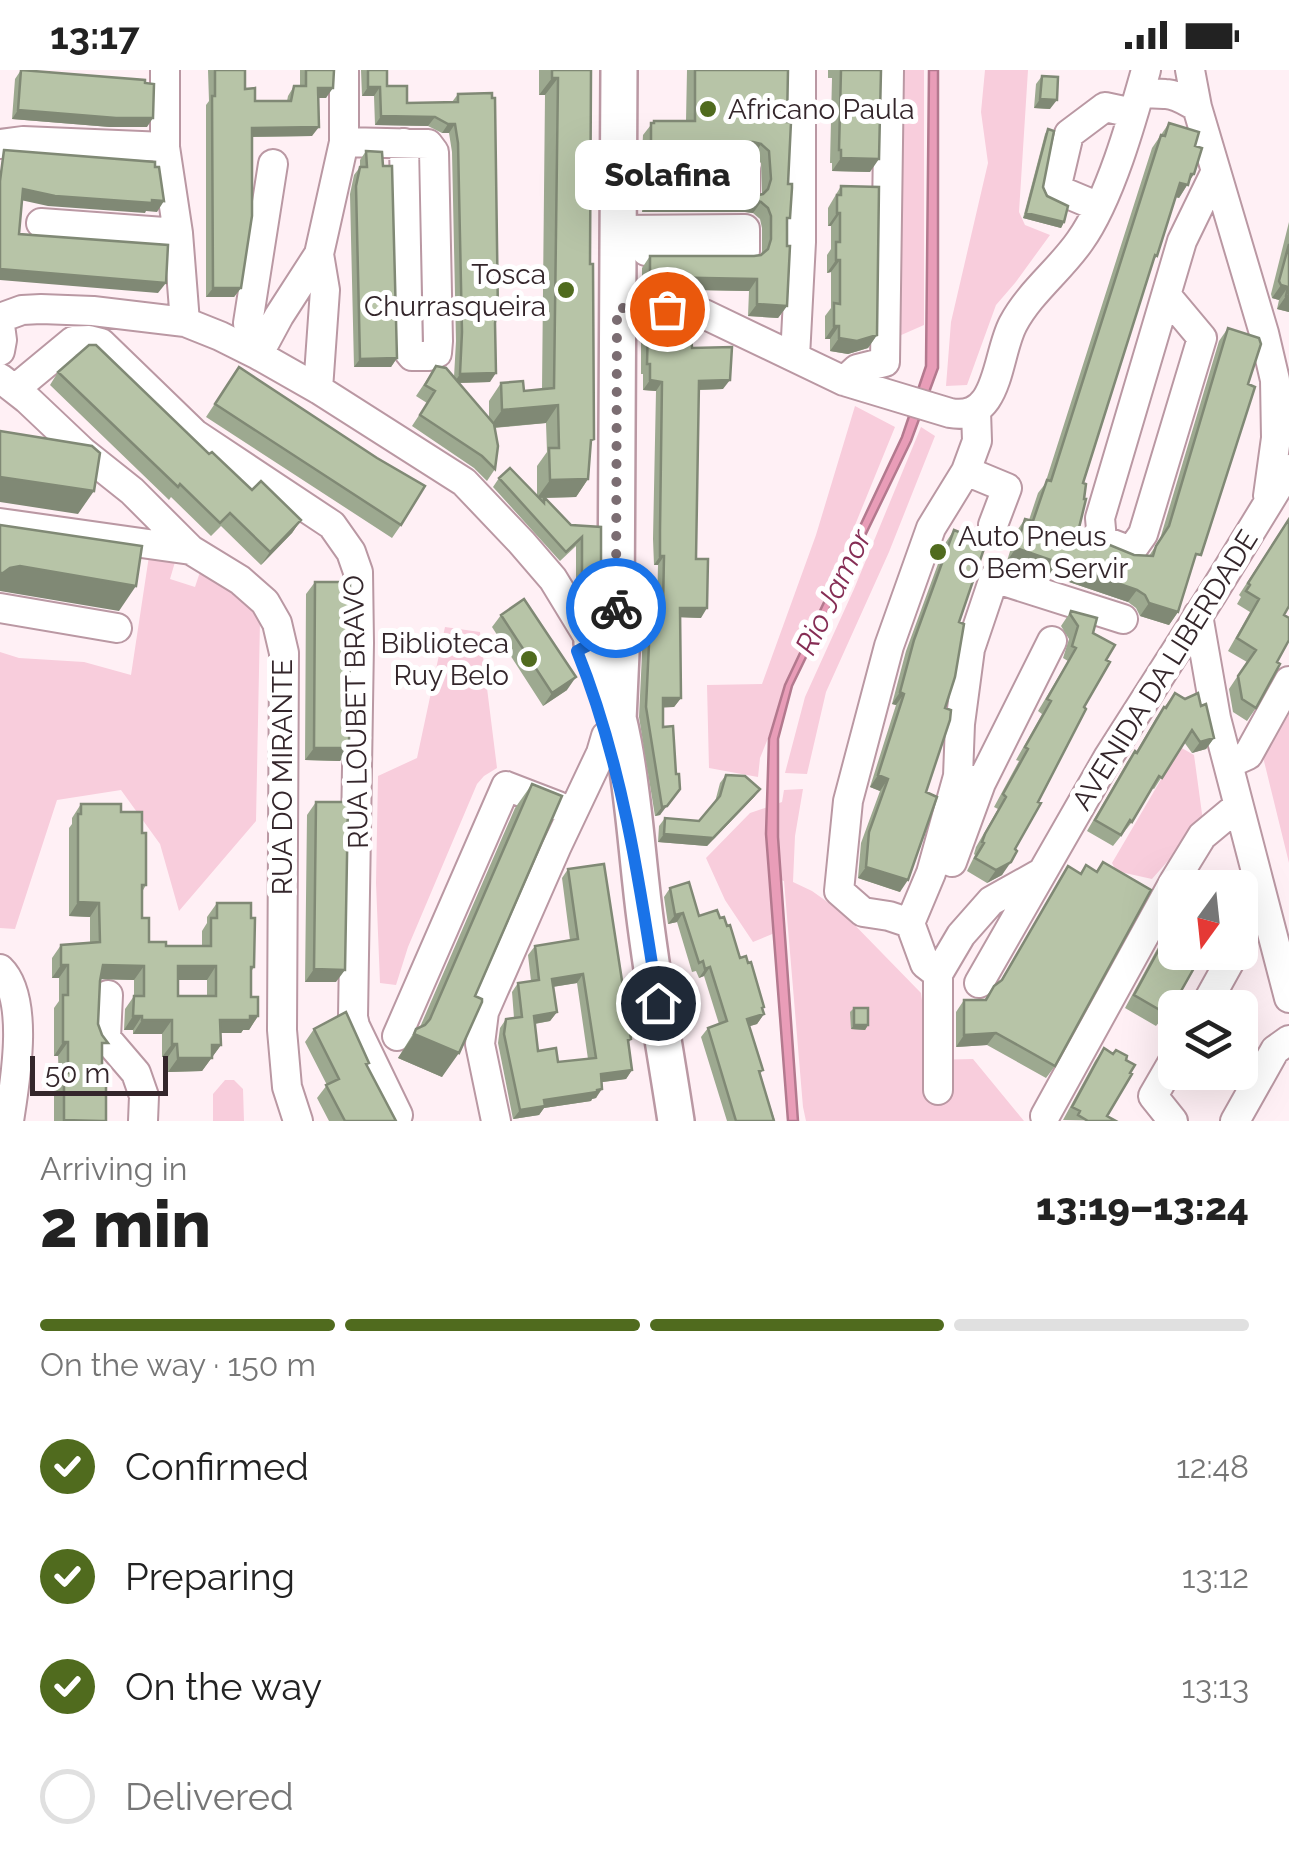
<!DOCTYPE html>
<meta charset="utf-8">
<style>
body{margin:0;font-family:Raleway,sans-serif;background:#f2f2f2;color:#222;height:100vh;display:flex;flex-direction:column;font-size:38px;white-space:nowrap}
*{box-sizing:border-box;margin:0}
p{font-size:32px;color:#767676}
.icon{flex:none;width:55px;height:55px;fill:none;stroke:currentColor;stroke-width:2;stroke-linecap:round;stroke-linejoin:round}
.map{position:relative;height:1051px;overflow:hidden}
.drawer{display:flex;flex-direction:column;background:#fff;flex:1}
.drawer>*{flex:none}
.needle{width:65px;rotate:195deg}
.buttons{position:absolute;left:1158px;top:800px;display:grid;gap:20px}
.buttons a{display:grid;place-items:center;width:100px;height:100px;border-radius:15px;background:#fff;box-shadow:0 10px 40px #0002;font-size:50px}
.scale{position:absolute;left:30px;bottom:25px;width:138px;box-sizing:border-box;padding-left:10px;border:5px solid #34262b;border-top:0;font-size:28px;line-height:35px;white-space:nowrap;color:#34262b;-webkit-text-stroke:8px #fff;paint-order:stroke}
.pin{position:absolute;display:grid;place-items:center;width:85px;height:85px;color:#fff;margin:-42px;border:5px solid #fff;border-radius:50%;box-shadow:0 2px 10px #0007}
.courier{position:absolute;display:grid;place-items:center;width:100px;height:100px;margin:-50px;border:8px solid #1a73e8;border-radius:50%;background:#fff;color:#222;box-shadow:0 2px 12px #0007}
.bubble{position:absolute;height:70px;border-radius:15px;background:#fff;box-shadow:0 10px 40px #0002;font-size:32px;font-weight:800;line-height:70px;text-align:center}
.summary em{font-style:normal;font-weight:800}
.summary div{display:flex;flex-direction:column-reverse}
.summary{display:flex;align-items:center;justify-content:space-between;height:170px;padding:0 40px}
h1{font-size:65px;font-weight:800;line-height:75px}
.bar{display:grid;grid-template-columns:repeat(4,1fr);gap:15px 10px;align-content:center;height:120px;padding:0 40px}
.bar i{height:12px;border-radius:8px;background:#e0e0e0}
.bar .selected{background:#506b1e}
.bar p{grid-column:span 4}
ol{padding:0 40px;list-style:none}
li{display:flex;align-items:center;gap:30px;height:110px}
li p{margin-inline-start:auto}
li .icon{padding:10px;border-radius:50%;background:#506b1e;color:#fff;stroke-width:4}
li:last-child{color:#767676}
li i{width:55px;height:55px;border:5px solid #e0e0e0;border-radius:50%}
.status{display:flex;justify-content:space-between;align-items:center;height:70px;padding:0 50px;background:#fff;direction:ltr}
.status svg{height:28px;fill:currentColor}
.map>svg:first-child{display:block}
.green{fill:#f8cddc}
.water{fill:#e99db8;stroke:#b3798e;stroke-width:2.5}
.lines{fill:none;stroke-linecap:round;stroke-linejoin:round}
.minor-casing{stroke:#ba98a3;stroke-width:32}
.major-casing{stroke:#ba98a3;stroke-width:40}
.minor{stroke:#fff;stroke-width:28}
.major{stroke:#fff;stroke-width:35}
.wall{fill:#9da990;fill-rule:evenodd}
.shaded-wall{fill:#808975}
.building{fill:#b7c4a7;stroke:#808975;stroke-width:2.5;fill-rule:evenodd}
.done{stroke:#7b6d72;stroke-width:10;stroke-dasharray:0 18}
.route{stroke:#1a73e8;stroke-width:12}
.poi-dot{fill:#506b1e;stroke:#fff;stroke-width:4}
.labels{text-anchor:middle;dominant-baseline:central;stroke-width:10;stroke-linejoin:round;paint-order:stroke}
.poi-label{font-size:28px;fill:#34262b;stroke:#fff;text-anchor:start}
.street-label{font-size:28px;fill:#34262b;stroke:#fff}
.water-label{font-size:30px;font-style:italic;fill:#862e55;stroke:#fff}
</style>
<div class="status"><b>13:17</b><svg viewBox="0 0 49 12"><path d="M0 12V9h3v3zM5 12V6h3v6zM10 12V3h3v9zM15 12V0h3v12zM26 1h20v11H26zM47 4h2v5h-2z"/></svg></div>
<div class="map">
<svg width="1289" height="1051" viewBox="0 0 1289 1051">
<rect width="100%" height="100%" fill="#fff0f5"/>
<!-- green -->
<path class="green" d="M901,0H924V255L899,266Z
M985,0H1028L1019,142L1025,155L1050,165L1015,213L996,235L967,315L946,316L951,252L988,93L981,42Z
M855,336L895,357L760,688L758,707L709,698L707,615L762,614L816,465Z
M921,357L935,366L889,482L826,622L807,704L785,703L805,627L854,519Z
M149,486L175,492L170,509L195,517L200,502C229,515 243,523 260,551L256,751L179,841L160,774L121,720L57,730L15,859L0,858V582L19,588L84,592L131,605Z
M445,557L480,562L497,698L484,706L477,714L408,877L396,915L380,913L376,813L378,706L417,688Z
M1289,644V793L1263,687Z
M1180,677L1194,685L1203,751L1152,809L1116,801L1112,793Z
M803,719L795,766L793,812L812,821L843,843L921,923L930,990L973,989L1024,1051H806L803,1037L784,811L781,810L782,860L753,872L725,830L706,788L750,743L782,732L784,720Z
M225,1010H234L243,1019L244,1051H213V1024Z"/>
<!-- water -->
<path class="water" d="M929,0H938V298L911,371L792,616L778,669V767L798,1051H788L766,764L769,669L785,615L902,367L926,296Z"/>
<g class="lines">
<!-- minor casing -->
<g class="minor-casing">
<path id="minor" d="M165,0V77L178,163L185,252
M1190,0L1197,37L1264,263L1275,310L1276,368L1268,426
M1140,23C1149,24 1156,23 1165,24C1177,24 1187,32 1197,37
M344,72L428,74L434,82L438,271L437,283L429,286H412L408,281L404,73
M0,74L23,71L165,77
M617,100L745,101V121L649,120V100
M1099,137L1056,119L1069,64L1105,37L1133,43
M41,153L178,163
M617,160L745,159V181H646V160
M1166,225L1202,268L1143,464L1131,481L1102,470L1100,448L1182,171L1216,101
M617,238L667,239L704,244L844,311L950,343C1000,352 996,286 1013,254C1030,222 1060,200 1080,171C1110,129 1132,50 1146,0
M0,248L22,240L41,239L93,241L185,252L220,266L258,285L318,319L464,412L522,473L553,509L592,573
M0,255L2,270L0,281
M267,267L248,253L273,94
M258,285L279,246L319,184L344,72V0
M795,287L801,172V0
M0,308L27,329L83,382L132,421L191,480L240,510L265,532L277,553L284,583L282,960L287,1017L298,1051
M844,311L857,299L885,292L889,0
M15,319L73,271L89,270L101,273L195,364L332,455L351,482L358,502L359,573L353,947L355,956L398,1045
M318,319L325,220L319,184
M966,401L1007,418L993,455
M0,453L191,480
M0,538L117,558
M1198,545L1216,648L1289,928
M1228,694L1248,685L1289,611
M958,706L981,713L1052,571
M952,792L981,713
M910,853L889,846L863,842L839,821L848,731L889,576L931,458L966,401L977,371L976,341
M910,853L931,803L958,706L960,654L970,579L994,508L1123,549
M910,853L925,894L938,904
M0,899C30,928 15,1012 9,1051
M938,904L961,865L991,831L1041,803
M979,913L1109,686L1213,523L1289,399
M108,925L106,968L136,1003L144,1026L143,1051
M1204,938L1235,882
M397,966L506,716L558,736
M938,1020V904
M1045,1046L1175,810L1202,766L1238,736
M496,1051L480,974L484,942L556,778L601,683L606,666
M1173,1051L1153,1026L1175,988
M1235,1051L1275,980L1289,970"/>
</g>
<!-- major casing -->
<g class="major-casing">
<path id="major" d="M592,573C628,647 632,734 641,814C649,893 664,972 676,1051
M618,650L621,583L616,544L619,0"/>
</g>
<!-- minor -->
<use href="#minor" class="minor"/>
<!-- major -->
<use href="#major" class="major"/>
</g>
<!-- wall -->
<path class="wall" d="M21,0L147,57H110L12,49L15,9Z
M208,0H245V19L255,31H287L288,26L294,16H300V0H334L326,28H318L312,66L252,67L241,218L234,227H206V35L209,31Z
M361,0H387V16L407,33L452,32L458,24L496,250L490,312L459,313L489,348V331L501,313L524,321L542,319L545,25H539V0H591L590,375L588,409L576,427L544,428L571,455L601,457L595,517H578L576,514V476L560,491L493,417L499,408L537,427V396L547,382L546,353L494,358L495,399L487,411L474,398L412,356L427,333L416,326L436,296L454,307L456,271L452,82L449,63H442L428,56L375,55L374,26H362Z
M687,0H788L787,236L778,248L748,246L749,221L644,219V215H642V198L650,186H754L761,185L762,181V158L760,149L753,143L745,142H642V136L650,124L754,126L762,124L761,93L753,86L745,84L642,83L643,65L654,51H686Z
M828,0H881L870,102L832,101V93H830L832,8H828Z
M1042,6L1050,39L1034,38L1036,14Z
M1169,53L1195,76L1189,112L1179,128L1175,127L1157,186L1152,192L1083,413L1078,462L1134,485L1149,486L1160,469L1219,271L1228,258L1192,498L1178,542L1169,555L1140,546L1136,538L1128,532L1007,491L1016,462L1025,449L1029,450L1038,423L1045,414L1152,78Z
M1048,59L1043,117L1064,152L1061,158L1023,148L1045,64Z
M366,81L397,288L391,297H354L350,124L354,105L360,97V90Z
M841,116L877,265L868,278L848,284L830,281V269H825V246L831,238V202L827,203V185L831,179V156H828V138Z
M1289,152V242L1277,239L1279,230L1272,228L1271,224Z
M652,247L687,258L692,278L723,319L699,320L696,489L701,548L680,547L681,628L674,637H663V657L676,704L660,745L655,746L639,647L642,584L638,547L644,538H657L658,495H654L653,469L656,321L643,320V304H641V265Z
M239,297L401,455L392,468L206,347Z
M58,302L209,384L252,420L301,450L292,463L261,495L221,456L211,466L171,427L169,430L50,315Z
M1289,448L1284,545L1277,592L1256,638L1247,651L1233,642L1229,619L1247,592L1228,581L1250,542L1237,534L1241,527L1239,525Z
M954,460L959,552L945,638L926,722L900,822L858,808L861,773L880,721L870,717L896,635L892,634L906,581L946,472Z
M315,512L349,678L340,691L305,690L306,524Z
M1071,541L1093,563L1106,590L1002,805L987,813L967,801L975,785L974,784L976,777L998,739L994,737L1019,691L1016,690L1042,644L1038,641L1068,591L1063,588L1069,569L1061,556Z
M501,545L567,620L543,636L492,557Z
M1175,623L1201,636L1214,668L1206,679L1192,683L1184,672L1154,719L1152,718L1132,752L1113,776L1087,761L1127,692L1135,681L1136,682L1156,648Z
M726,705L760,719L754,727L707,776L658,772L659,756L665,748L699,751L715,732L720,713Z
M532,714L475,926L442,1007L398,988L416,959L420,957L515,738Z
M316,732L336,912H305L307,745Z
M81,734L121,742L142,763L146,815L142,822V848L149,872L166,876H202V861L207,853V847L217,833L251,848L254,897L251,902V927L258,946L249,960H243L241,963H220L221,975L202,1001L168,1002V987H162V964H133V960H124L125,939L134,926V910L100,909L98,954L102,981L106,1051H54V1016L59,1010L58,986H54V938L59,931V908H52V888L61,875L90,873V847L69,846V758L72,754V748ZM178,910H207V926H178Z
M1103,792L1055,996L1046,1008L987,975L956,977V942L964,930H984L994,916L1000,912L1068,796L1080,803L1086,795L1096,801Z
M568,799L631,969L628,973L632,1000L626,1009L602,1012L596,1028L592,1029L591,1031L544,1038L539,1045L513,1049L498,973L500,958L506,949L514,948L512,922L518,913L531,911L528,885L535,876L570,870L562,808ZM577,913L588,989L558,992L538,981L535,954L550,951L557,942L553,917Z
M670,818L699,846L720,848L740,888L764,944L757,954L749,956L763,1000L760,1004L775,1051H727L701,967L708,958L719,954L704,906L699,908L696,901L692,902L677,852L668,854L664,827Z
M1175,846V882L1172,937L1156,956L1125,938Z
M854,938L868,955L865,960L851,959L850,942Z
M314,959L369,993L366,996L396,1051H329L317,1028L327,1015L305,972Z
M1104,978L1107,1046L1116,1051L1063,1050L1095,991Z"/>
<!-- shaded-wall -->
<path class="shaded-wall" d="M552,8H558L545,25H539Z
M368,17H380L374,26H362Z
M318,18H333L326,28H312Z
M1040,29L1057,30L1050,39L1034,38Z
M18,40L142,47L153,48L147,57H110L12,49Z
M381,46L435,47L428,56L375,55Z
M448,54H455L449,63H442Z
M319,57L312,66L245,67L252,58Z
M651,71L753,72L761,74L753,86L745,84L642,83Z
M841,88L879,89L870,102L832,101Z
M1191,104H1194L1179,128L1171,125L1180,113Z
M23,119L152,130L164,131L157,142L146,141L145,143L48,136L16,129Z
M650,130H753L761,132L753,143L745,142H642Z
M837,143H840L831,156H828Z
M1026,143L1064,152L1061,158L1023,148Z
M836,190H840L831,202L827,203Z
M0,199L166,213L158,223L0,210Z
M652,207L757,209L749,221L644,219Z
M1281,215L1288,217L1279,230L1272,228Z
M213,218H241L234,227H206Z
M1286,226L1289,227V242L1277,239Z
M757,234L787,236L778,248L748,246Z
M834,256H839L830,269H825Z
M877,265L868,278L848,284L830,281L839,268Z
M397,288L391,297H354L360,289Z
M496,303L490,312L454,313L460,304Z
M650,310L662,312L656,321L643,320Z
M730,310L723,319L693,320L699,311Z
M558,335L546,353L489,358L502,340Z
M0,407L94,421L78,444L0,432Z
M588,409L576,427L537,428L550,410Z
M301,450L292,463L261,495L270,482Z
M1016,478L1137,520L1128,532L1007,491Z
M660,486H664L658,495H654Z
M20,496L136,516L119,541L0,521V503L10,498Z
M584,508H601L595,517H578Z
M1149,533L1178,542L1169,555L1140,546Z
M680,538H707L701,548L673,547Z
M576,607L567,620L543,636L552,623Z
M900,622L904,624L896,635L892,634Z
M663,628H681L674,637L656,638Z
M1214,668L1206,679L1192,683L1200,672Z
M314,678H349L340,691L305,690Z
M878,705L888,709L880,721L870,717Z
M680,719L660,745L655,746L662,737Z
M760,719L754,727L707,776L658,772L664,764L713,768Z
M1011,792L1002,805L987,813L996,800Z
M866,797L908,810L900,822L858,808Z
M78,832L99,833L90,847L69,846Z
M683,843L677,852L668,854L675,845Z
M61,895H68L59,908H52Z
M103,895L144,896L134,910L94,909Z
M178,896H216L207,910H168Z
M710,897L704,906L699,908L705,899Z
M314,899L345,900L336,912H305Z
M583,904L577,913L545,918L552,909Z
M764,937L758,946L764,944L757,954L741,959L747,949Z
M557,942L550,951L527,955L534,946Z
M133,946H142L133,960H124Z
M250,946H258L249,960H243L241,963H211L220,950Z
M142,950H172L162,964H133Z
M854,955H868L865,960L851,959Z
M996,963L987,975L956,977L964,965Z
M414,964L459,983L442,1007L398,988Z
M63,972H68L58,986H54Z
M172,974H177L168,987H162Z
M212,975H221L202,1001L168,1002L178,988Z
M632,1000L626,1009L595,1013L601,1004Z
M602,1019L596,1028L592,1029L591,1031L544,1038L539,1045L513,1049L520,1040L544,1030Z"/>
<!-- building -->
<path class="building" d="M21,0L145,10V13L154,14L153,48H116L18,40Z
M215,0H245V19L255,18V31H291L294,16H306V0H334L333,18H318L319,57L252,58V146L241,218H213L212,26H215Z
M368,0H387V16H407V33L458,32V24L492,23V28H495L498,246H496L495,253L496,303L460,304L462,262L458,73L455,54H448L435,47L381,46L380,17H368Z
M552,0H591L590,194H593L594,369L591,370L588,409L550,410L549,378H559L558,335L502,340L501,313L523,311L524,321L554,318L558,8H552Z
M695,0H788L787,52H791L788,114H792V118L790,148H787V176H790L787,236L757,234V209L652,207V204H650V186H754L761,185L768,179L771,169V146L768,138L761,132L753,130H650V124L754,126L763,124L768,119L771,109L769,81L761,74L753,72L651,71V53H654V51H695Z
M841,0H881L879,89L841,88V80H839Z
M1042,6L1058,7L1057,30L1040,29Z
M1169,53L1199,62L1195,76L1202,78L1194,104H1191L1188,115L1180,113L1157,186L1155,185L1083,413L1086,414L1084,429H1086L1078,462L1134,485L1153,486L1156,476L1169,456L1228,258L1259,268L1261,274L1248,314L1255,317L1201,485L1196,484L1178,542L1149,533L1145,525L1137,520L1016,478L1025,449L1033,451L1047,410L1051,411L1161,65L1165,66Z
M1048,59L1054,61L1043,117L1047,126L1068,136L1064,152L1026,143Z
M4,80L155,92V97H159L164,131L152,130V133L55,126L23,119L19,164L168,175L166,213L0,199V111Z
M366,81L382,82L383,96H392L397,288L360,289L356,116L360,97H367Z
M841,116L879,117L877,265L857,271L839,268V256H834V233L840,234V190H836V172H840V143H837V125H841Z
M1289,174V227L1286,226L1288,217L1281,215L1279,211Z
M652,247L687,250V258H690L691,262L692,278L732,277L730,310L699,311L696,489H708L707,538H680L681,628H663V657L673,656L676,704H679L680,719L667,736L662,737L646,637L649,574L644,538H663L664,486H660V460L662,312L650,310V294H647L648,256L652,255Z
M89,275H96L209,384L212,382L252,420L261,411L301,450L270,482L230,443L220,453L180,414L178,417L58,302Z
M436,296L446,298L494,354L498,376L495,399L482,386L420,345L435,321L425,315Z
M239,297L377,388L425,416L401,455L215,334Z
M0,361L92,376L100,383L94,421L0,407Z
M510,398L544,433V427L571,455L601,457V508H584L582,505V467L566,482L499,408Z
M1289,449V536L1284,545L1289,548V570L1277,592L1280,594L1256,638L1242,629L1238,606L1256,580L1237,568L1259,529L1246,521L1250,515L1248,513Z
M0,455L142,476L136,516L20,496L10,498L3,503H0Z
M954,460L986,473L959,552L964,554L955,607L945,638L951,640L950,650L926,722L937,727L908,810L866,797L869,762L888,709L878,705L904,624L900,622L914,570Z
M315,512H350L349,678H314Z
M524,529L576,607L552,623L501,545Z
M1071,541L1097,548L1093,563L1115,575L1106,590L1110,592L1084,637L1086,639L1038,732L1041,733L1015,779L1017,781L1011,792L996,800L975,788L984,773L982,772L985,764L1006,727L1003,724L1028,679L1025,677L1051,631L1047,629L1076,578L1072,576L1078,556L1070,544Z
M1175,623L1185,629L1198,623L1201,636L1206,634L1214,668L1200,672L1192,660L1162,708L1159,706L1132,752L1130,750L1121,765L1095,750L1135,681L1137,683L1164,637L1166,638Z
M726,705L745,706L760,719L713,768L664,764L665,748L699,751L720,726Z
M532,714L562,726L475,926L482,929V932L459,983L414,964L416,959L425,955L430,949Z
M316,732H348L345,900L314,899Z
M81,734H121V742H142V763H146V815H142V848H149V872H166V876H211V848H217V833H251V848H255L254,897H251V927H258V946H250V950H220L221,975H212V988H178L177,974H172V950H142V946H133L134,926H144V896L103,895L100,911L98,954L102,965L108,973H102V1003H106V1051H101L64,1050V1003H68V972H63V925H68V895H61V875L100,872L99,833L78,832V744H81ZM178,896H216V926H178Z
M1103,792L1151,820L1055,996L996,963L964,965V930H986L994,916L1002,910L1068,796L1081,804L1086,795L1097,802Z
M604,794L631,969L628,970L632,1000L601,1004L602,1019L597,1020V1022L544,1030L545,1036L520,1040L504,964L506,949L522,947L518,913L539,910L535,876L578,869L568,799ZM583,904L596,988L558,992L556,978L538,981L534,946L557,942L552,909Z
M1198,808L1215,818H1193Z
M689,812L699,846L717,840L720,848L724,847L727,856L730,855L740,888L746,886L748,893L751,892L764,937L762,938L764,944L747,949L763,1000L759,1001L774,1051H736L708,958L727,951L710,897L705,899L703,891L699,893L683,843L675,845L670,818Z
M1175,850V882H1203L1172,937L1169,935L1165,943L1134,925Z
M854,938H868V955H854Z
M346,942L369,993L366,994L396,1051H345L326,1015L339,1009L314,959Z
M1104,978L1113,984L1116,980L1127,986L1126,990L1135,995L1130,1003L1132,1004L1107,1046L1116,1051H1088L1078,1045L1080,1041L1072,1037Z"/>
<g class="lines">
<!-- done -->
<path class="done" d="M616,538L617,238L667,239"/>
<!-- route -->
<path class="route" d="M616,538C615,567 599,569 577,581C622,692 640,814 658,933"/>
</g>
<!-- markers -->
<g class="poi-dot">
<circle cx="708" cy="39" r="10"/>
<circle cx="566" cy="220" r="10"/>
<circle cx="938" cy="482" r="10"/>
<circle cx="529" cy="589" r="10"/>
</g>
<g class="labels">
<!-- poi labels -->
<g class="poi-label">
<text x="728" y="39">Africano Paula</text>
<text x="546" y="204" text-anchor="end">Tosca<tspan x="546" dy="32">Churrasqueira</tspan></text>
<text x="958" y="466">Auto Pneus<tspan x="958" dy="32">O Bem Servir</tspan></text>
<text x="509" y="573" text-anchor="end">Biblioteca<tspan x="509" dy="32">Ruy Belo</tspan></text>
</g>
<!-- street labels -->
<g class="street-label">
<text transform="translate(1165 600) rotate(-58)">AVENIDA DA LIBERDADE</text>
<text transform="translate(356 642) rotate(-91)">RUA LOUBET BRAVO</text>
<text transform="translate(282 707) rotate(-90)">RUA DO MIRANTE</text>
</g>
<!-- water labels -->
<g class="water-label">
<text transform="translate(833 522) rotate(-64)">Rio Jamor</text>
</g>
</g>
</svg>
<div class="buttons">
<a><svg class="needle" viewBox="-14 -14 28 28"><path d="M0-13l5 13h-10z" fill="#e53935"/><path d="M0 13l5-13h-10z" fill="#767676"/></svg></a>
<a><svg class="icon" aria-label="layers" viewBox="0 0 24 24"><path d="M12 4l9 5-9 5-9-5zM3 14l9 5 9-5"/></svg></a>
</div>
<div class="scale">50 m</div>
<div class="pin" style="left:667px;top:239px;background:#ea580c"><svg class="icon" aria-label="bag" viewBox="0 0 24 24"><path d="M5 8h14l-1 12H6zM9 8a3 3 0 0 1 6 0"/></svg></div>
<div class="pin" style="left:658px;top:933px;background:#1f2937"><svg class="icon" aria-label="home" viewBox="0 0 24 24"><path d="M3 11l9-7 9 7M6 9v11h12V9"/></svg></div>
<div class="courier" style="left:616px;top:538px"><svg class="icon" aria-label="bike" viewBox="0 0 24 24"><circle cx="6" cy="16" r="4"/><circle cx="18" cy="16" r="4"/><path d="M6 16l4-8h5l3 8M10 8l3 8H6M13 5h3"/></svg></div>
<div class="bubble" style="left:575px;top:70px;width:185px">Solafina</div>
</div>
<section class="drawer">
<div class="summary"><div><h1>2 min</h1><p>Arriving in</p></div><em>13:19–13:24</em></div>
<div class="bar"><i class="selected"></i><i class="selected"></i><i class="selected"></i><i></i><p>On the way · 150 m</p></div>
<ol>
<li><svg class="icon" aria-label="check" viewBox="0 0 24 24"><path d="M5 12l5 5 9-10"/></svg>Confirmed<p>12:48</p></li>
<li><svg class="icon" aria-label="check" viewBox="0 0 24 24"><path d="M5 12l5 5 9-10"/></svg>Preparing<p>13:12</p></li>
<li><svg class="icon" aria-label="check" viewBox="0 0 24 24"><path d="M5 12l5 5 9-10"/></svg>On the way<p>13:13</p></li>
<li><i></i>Delivered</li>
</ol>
</section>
